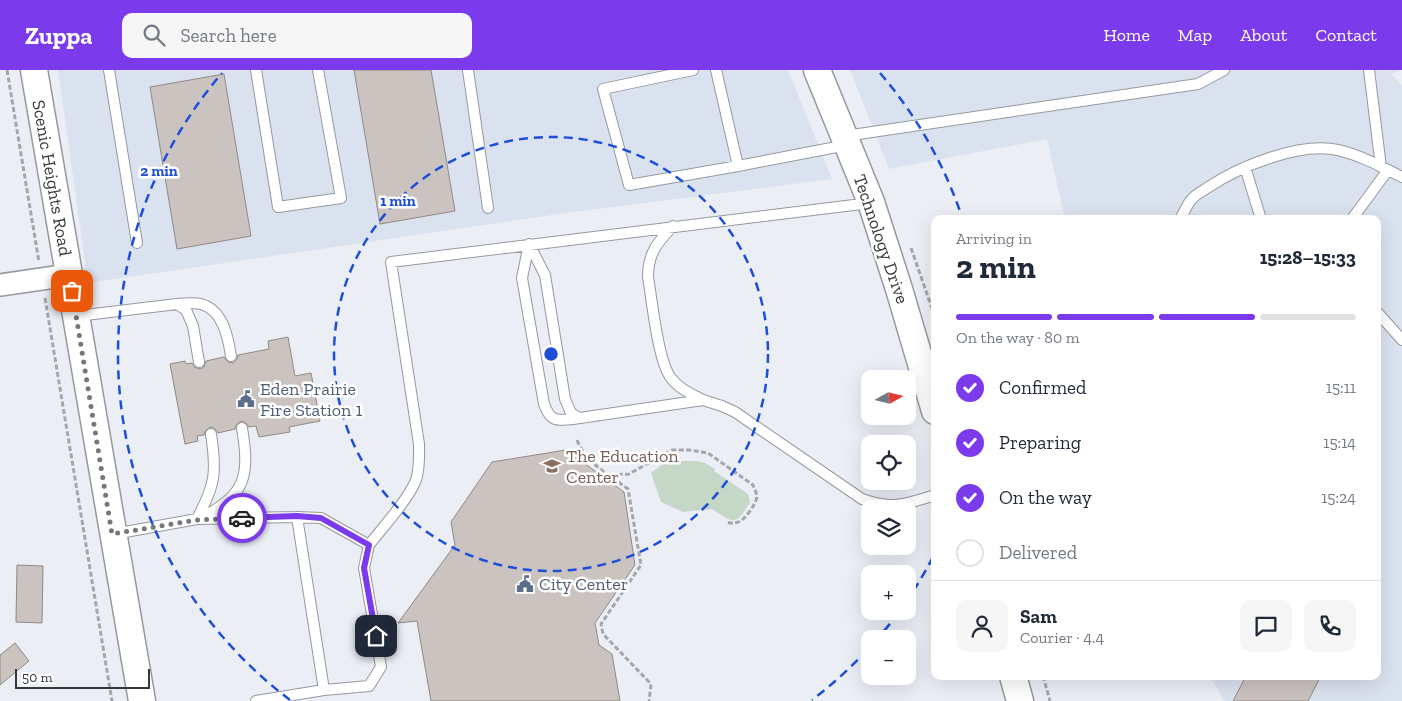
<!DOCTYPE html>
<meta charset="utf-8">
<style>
body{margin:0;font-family:"Zilla Slab",serif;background:#f6f6f7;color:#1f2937;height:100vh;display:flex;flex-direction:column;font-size:19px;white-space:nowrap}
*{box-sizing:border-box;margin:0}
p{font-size:16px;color:#747a83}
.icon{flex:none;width:28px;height:28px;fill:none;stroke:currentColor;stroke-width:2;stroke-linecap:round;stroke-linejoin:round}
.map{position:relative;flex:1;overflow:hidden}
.drawer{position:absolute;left:931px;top:145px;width:450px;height:465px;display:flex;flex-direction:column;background:#fff;border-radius:10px;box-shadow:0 5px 20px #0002}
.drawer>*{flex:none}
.needle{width:32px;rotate:82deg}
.tools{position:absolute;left:861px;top:300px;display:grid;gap:10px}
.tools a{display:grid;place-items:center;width:55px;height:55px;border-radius:10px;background:#fff;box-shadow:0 5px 20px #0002;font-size:25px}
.scale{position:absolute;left:15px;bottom:12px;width:135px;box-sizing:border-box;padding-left:5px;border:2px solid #353739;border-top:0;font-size:14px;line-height:18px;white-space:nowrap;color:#353739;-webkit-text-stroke:4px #fff;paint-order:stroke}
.pin{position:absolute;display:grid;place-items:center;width:42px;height:42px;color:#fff;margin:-21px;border-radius:10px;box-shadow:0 2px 8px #0006}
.courier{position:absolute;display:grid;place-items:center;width:50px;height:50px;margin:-25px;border:4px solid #7c3aed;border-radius:50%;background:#fff;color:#222;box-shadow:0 1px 6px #0007}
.overview em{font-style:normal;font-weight:700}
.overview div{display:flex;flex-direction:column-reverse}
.overview{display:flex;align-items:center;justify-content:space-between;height:85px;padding:0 25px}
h1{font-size:32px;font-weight:700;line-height:38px}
.bar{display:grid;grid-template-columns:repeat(4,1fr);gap:8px 5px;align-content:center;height:60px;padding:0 25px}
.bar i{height:6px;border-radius:4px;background:#e0e1e3}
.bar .on{background:#7c3aed}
.bar p{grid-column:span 4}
.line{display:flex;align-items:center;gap:12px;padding:0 25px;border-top:1px solid #e0e1e3}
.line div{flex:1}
.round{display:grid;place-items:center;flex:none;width:52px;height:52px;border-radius:10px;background:#f6f6f7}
ol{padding:0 25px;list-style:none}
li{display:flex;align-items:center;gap:15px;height:55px}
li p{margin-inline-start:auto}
li .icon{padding:5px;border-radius:50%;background:#7c3aed;color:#fff;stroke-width:4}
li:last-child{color:#747a83}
li i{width:28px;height:28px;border:2px solid #e0e1e3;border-radius:50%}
header{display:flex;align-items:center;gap:30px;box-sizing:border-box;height:70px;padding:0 25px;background:#7c3aed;color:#fff}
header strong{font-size:24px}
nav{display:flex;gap:28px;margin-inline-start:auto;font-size:18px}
.search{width:350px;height:45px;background:#f6f6f7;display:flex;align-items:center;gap:12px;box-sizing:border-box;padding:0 18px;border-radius:10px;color:#747a83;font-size:19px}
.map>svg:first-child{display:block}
.built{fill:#dbe2ef}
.green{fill:#c5d8c8}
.building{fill:#cbc3c0;stroke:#908985}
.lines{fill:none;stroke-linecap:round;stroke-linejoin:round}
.service-casing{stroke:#95999f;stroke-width:12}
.minor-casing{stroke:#95999f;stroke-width:24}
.tertiary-casing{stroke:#95999f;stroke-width:29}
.path{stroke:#a4a6ab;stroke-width:3;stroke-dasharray:5 2.5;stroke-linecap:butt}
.service{stroke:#fff;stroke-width:10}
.minor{stroke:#fff;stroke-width:21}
.tertiary{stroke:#fff;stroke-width:26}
.done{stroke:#75777b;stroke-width:5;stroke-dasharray:0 9}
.route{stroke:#7c3aed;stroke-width:6}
.ring{fill:none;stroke:#1d4ed8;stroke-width:2.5;stroke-dasharray:9 6}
.labels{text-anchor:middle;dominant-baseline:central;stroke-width:5;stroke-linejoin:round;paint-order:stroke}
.street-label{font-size:18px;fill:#353739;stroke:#fff}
.service-label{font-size:18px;fill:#4e5e75;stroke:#fff;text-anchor:start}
.education-label{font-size:18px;fill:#785e54;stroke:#fff;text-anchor:start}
.centre{fill:#1d4ed8;stroke:#fff;stroke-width:2.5}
.ring-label{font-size:15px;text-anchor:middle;font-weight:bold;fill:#1d4ed8;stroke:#fff;stroke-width:5;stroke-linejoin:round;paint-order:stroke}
</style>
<header>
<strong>Zuppa</strong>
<div class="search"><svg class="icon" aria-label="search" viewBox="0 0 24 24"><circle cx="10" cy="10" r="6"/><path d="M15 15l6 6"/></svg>Search here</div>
<nav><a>Home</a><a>Map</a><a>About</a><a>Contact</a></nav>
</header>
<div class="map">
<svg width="1402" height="631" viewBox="0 0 1402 631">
<rect width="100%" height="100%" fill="#ebeef5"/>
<!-- built -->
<path class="built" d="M58,0H788L832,109L559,144L88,213Z
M850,0H1400L1391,4L1402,15V631H1225L1209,606H1378V149H1065L1047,69L889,99Z"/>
<!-- green -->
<path class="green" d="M674,391H696L705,393L715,399L714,401L748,424L750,432C736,456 734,454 712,439L683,442L661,432L651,403L663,394Z"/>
<!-- building -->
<path class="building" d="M354,0H431L455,141L380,154Z
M224,4L251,166L177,179L150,17Z
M288,267L295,306L311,303L320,351L289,357L290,362L259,367L256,356L249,357L245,352L241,351L236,355L235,359L218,363L214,358L210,357L205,361L204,365L197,366L198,371L185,374L170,294L185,291L186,294L192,293L194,297L200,299L204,297L206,291L224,287L228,292L233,293L237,289L238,285L269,279L268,271Z
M566,380L624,422L635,495L595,553L599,575L612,584L620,631H431L417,551L398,553L455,475L451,452L492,392Z
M17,495L43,496L42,553L16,552Z
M15,573L29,591L0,615V585Z
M1246,606H1321L1308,631H1233Z"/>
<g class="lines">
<!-- service casing -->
<g class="service-casing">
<path id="service" d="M109,0L137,173
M256,0L278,137L341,128L318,0
M468,0L488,138
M693,0L603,19L629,115L738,96
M716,0L738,96L847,75
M1369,0L1381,97
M845,66L1198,14L1224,0
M1245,97L1261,149
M1180,149C1184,143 1187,134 1192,129C1196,124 1203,121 1207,118C1240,96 1299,72 1338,80C1360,85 1382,97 1402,107
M1352,149L1388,100
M673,156C657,173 648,183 648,207C652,230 658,292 671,308C679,319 692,324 703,330
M529,174L522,208L544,334C550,351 556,351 573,349L703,330L722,336L735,342L862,429C892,440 906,434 935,425
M529,174L545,205L565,329L571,343L579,348
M177,234C184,234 194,232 201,234C223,240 228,267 231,286
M1378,243L1402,270
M77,246L177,234L186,240L193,256L199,292
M200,448C246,426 250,406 242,358
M197,449C215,415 217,403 211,364
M114,464L197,449L297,447L321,448L369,475C383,457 408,430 416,410C420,398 419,386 419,374L391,192L870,133
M324,620L369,616L381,597L364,498L369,475
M256,631L324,620L297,447"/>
</g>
<!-- minor casing -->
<g class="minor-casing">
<path id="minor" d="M0,215L69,205"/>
</g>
<!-- tertiary casing -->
<g class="tertiary-casing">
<path id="tertiary" d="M34,0L142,631
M817,0L871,132L899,219L935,341
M1013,606L1020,631"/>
</g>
<!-- path -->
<path class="path" d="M7,0L39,192
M911,178L935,247
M45,228L112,631
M577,370C587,394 608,404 628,419L641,495L601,554L603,564L651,614L649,631
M610,405L629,404L672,380H689L708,383L753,415C754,418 756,422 757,426C757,433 745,450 738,452C734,454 730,453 726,452
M1043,606L1050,631"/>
<!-- service -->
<use href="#service" class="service"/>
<!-- minor -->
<use href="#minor" class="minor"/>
<!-- tertiary -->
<use href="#tertiary" class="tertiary"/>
</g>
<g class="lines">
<!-- done -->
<path class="done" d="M72,221L112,464L197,450L242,448"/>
<!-- route -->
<path class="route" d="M242,448L297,446L321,448L369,475L364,498L376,566"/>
</g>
<!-- distance rings -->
<g class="ring">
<circle cx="551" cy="284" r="217"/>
<path d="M933 487A433 433 0 0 1 908 529M899 542A433 433 0 0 1 878 568M868 579A433 433 0 0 1 812 630M290 630A433 433 0 0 1 222 3M880 3A433 433 0 0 1 962 147"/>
</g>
<!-- icons -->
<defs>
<g id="civic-bare" transform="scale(1.35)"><path d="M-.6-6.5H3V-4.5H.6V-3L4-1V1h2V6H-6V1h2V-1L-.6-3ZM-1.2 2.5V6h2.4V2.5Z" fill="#5c6f8a" stroke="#fff" stroke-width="2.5" paint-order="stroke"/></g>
<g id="school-bare" transform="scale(1.35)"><path d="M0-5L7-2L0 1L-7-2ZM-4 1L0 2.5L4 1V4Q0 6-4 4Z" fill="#8d6e63" stroke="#fff" stroke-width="2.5" paint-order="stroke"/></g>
</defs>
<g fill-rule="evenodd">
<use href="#civic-bare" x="246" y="329"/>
<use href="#school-bare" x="552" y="396"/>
<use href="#civic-bare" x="525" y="514"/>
</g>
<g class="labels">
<!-- street labels -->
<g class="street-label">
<text transform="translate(52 108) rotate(80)">Scenic Heights Road</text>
<text transform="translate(881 169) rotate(71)">Technology Drive</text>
</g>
<!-- service labels -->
<g class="service-label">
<text x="260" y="319">Eden Prairie<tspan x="260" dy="21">Fire Station 1</tspan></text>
<text x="539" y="514">City Center</text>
</g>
<!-- education labels -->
<g class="education-label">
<text x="566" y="386">The Education<tspan x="566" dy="21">Center</tspan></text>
</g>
</g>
<circle cx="551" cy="284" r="8" class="centre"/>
<g class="ring-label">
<text x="159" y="106">2 min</text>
<text x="398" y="136">1 min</text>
</g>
</svg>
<div class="tools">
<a><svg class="needle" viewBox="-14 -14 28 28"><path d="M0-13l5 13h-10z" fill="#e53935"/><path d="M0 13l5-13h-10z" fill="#747a83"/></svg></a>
<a><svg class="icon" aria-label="locate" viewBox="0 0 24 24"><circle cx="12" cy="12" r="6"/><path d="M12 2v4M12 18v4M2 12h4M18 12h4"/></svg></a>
<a><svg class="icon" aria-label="layers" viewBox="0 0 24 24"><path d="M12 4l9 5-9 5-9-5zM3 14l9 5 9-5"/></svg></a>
<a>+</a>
<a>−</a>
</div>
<div class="scale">50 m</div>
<div class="pin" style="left:72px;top:221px;background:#ea580c"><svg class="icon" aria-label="bag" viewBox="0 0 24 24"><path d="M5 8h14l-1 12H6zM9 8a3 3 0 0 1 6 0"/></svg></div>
<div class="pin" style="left:376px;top:566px;background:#1f2937"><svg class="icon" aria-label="home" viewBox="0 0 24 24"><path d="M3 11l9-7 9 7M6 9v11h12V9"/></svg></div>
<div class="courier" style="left:242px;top:448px"><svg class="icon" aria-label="car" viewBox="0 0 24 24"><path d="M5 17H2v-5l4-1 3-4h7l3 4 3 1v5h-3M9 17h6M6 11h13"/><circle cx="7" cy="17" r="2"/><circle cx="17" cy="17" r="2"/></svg></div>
<section class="drawer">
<div class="overview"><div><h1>2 min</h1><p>Arriving in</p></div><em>15:28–15:33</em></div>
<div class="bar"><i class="on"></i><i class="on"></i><i class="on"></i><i></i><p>On the way · 80 m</p></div>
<ol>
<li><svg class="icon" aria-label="check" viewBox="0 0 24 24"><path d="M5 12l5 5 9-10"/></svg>Confirmed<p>15:11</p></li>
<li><svg class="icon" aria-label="check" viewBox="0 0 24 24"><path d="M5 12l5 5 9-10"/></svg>Preparing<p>15:14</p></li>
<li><svg class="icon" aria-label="check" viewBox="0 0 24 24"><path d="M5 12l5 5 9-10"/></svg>On the way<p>15:24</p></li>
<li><i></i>Delivered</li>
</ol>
<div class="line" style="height:90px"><a class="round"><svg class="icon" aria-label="person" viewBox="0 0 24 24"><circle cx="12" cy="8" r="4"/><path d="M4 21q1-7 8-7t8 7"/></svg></a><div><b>Sam</b><p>Courier · 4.4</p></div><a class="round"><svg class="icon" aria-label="chat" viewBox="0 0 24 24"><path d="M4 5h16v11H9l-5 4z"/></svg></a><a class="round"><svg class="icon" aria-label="phone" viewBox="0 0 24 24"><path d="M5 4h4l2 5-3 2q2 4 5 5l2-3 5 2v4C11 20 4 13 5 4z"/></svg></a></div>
</section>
</div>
